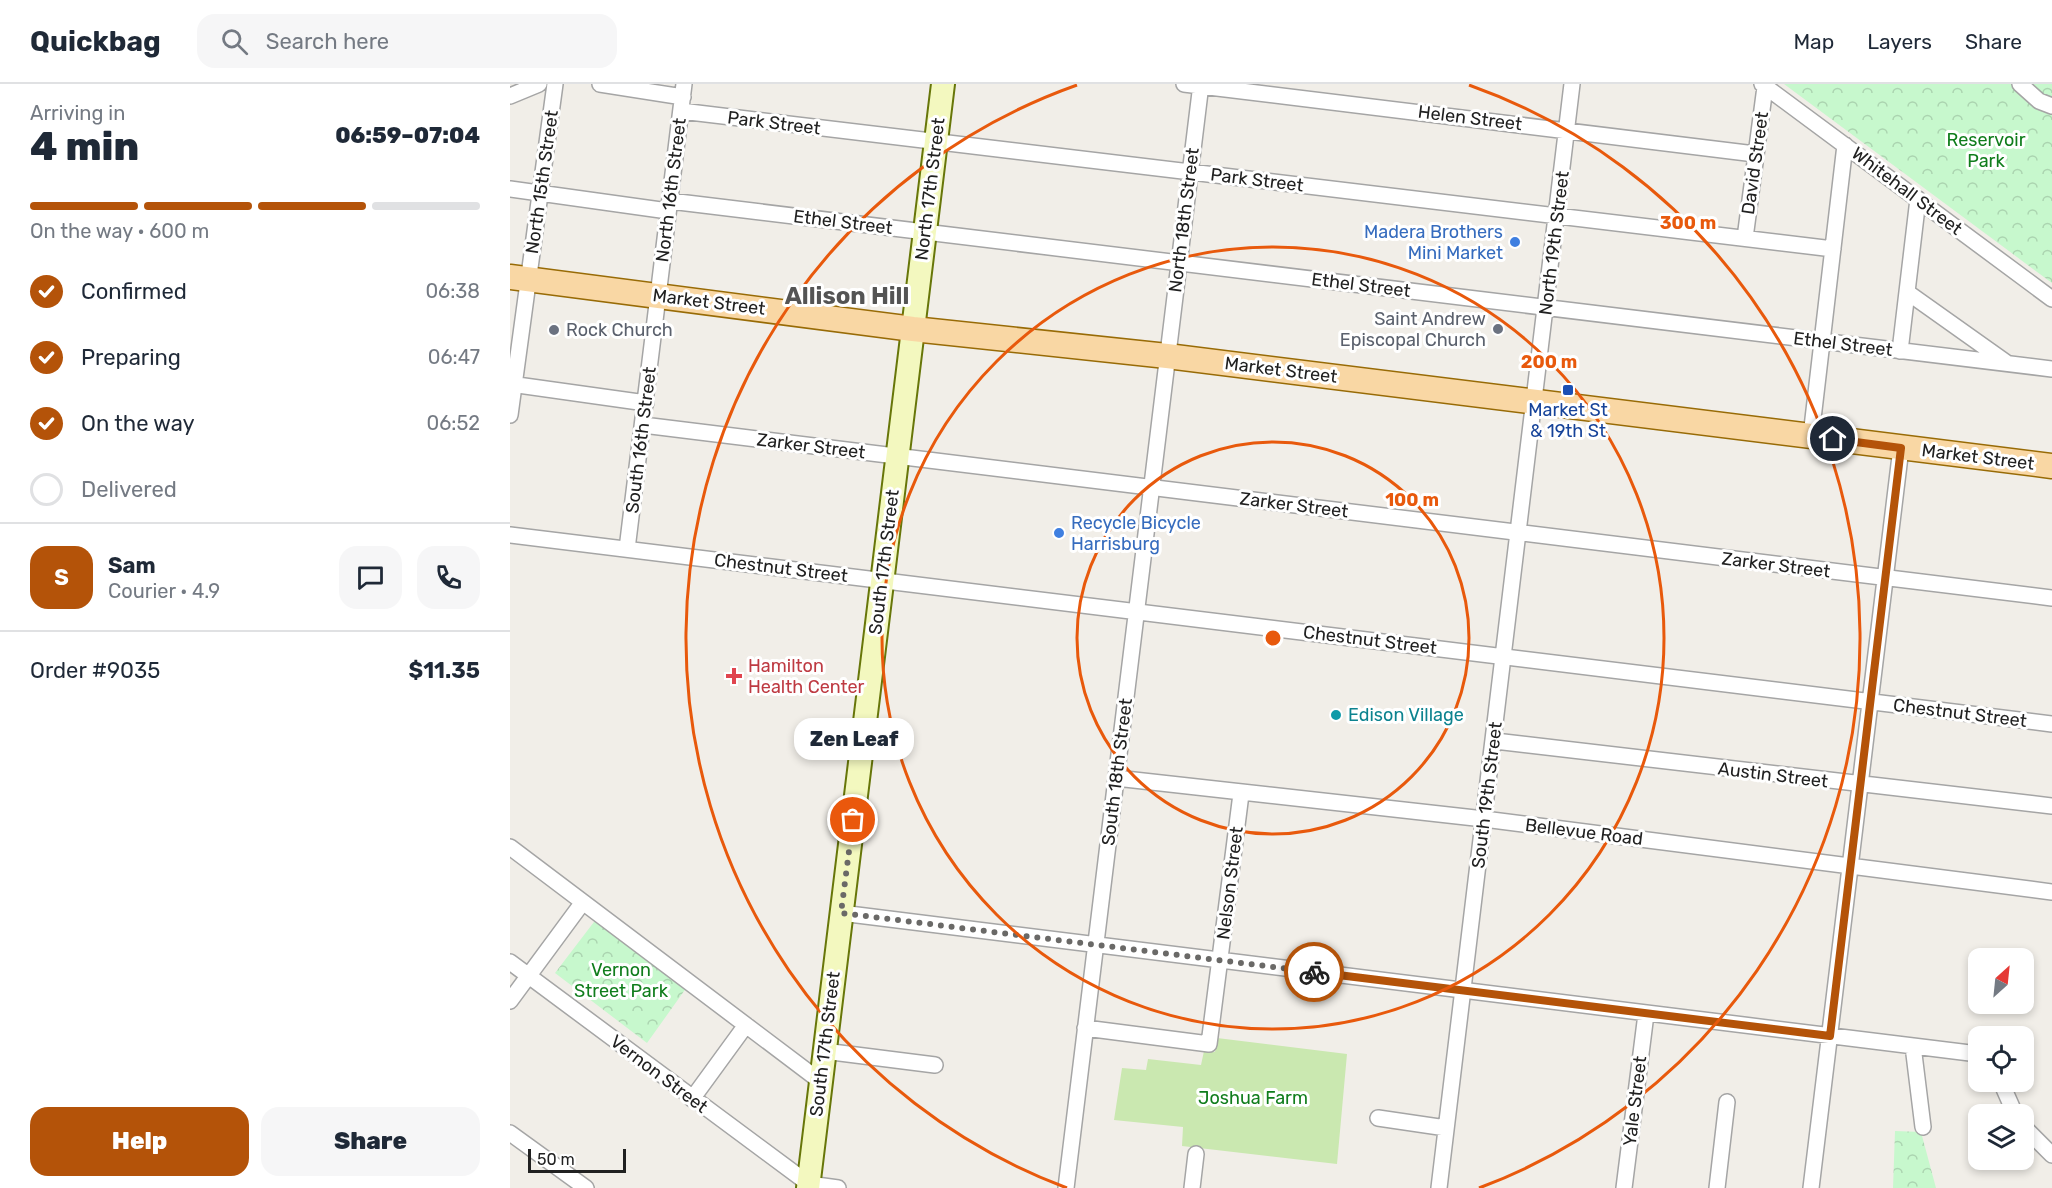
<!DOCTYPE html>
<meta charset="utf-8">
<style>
body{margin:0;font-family:Rubik,sans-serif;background:#f6f6f7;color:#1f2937;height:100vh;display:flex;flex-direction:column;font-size:22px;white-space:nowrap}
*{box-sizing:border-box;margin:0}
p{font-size:20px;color:#747a83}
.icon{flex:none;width:33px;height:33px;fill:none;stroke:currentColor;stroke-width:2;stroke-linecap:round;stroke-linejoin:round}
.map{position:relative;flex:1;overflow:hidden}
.details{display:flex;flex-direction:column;background:#fff;width:510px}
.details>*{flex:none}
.needle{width:39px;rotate:27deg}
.fabs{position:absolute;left:1458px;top:864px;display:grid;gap:12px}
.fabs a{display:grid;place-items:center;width:66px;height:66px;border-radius:12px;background:#fff;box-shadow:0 3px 9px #0003;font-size:30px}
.scale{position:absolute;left:18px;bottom:15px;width:98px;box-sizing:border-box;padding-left:6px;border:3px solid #212121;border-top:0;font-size:16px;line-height:21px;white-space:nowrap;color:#212121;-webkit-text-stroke:4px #fff;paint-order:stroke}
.pin{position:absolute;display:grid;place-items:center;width:51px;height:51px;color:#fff;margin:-26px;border:3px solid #fff;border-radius:50%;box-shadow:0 2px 6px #0007}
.courier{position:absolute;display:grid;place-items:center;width:60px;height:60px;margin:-30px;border:4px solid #b45309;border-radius:50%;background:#fff;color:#222;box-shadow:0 2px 8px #0007}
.bubble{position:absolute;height:42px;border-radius:18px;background:#fff;box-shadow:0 3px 9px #0003;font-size:20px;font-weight:800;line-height:42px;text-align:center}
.head em{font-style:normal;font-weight:800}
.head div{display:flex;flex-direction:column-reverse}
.head{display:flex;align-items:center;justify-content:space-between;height:102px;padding:0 30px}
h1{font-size:39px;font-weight:800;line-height:45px}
.bar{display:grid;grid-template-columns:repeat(4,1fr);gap:9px 6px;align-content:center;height:72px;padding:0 30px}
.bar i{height:8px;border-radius:4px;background:#e0e1e3}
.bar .on{background:#b45309}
.bar p{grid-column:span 4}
.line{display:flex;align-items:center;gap:15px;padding:0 30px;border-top:2px solid #e0e1e3}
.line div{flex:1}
.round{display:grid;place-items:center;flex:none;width:63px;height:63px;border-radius:18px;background:#f6f6f7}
ol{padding:0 30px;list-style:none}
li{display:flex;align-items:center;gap:18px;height:66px}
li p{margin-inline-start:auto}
li .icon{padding:6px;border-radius:50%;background:#b45309;color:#fff;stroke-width:4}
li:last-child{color:#747a83}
li i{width:33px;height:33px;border:3px solid #e0e1e3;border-radius:50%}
.action{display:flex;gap:12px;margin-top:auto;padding:12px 30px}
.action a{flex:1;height:69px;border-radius:18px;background:#b45309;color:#fff;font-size:24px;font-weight:800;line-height:69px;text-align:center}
.action a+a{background:#f6f6f7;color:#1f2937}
header{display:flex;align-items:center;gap:36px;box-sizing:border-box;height:84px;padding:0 30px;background:#fff;border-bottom:2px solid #e0e1e3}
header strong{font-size:28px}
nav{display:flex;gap:33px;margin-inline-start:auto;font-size:21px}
.search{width:420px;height:54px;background:#f6f6f7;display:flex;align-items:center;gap:15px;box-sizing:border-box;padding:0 21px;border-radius:18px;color:#747a83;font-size:22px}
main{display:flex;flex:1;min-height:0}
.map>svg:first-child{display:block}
.park{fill:url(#park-crowns)}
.garden{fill:#cae8b0}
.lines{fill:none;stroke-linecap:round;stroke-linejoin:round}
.minor-casing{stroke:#a5a5a5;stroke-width:18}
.secondary-casing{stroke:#677609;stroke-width:26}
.primary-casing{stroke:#986b06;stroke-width:27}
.minor{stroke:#fff;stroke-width:15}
.secondary{stroke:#f3f8bf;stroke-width:22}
.primary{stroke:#f9d7a4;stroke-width:24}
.done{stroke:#6a6967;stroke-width:6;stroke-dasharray:0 10.8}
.route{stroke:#b45309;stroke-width:8}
.ring{fill:none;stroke:#e8590c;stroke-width:3}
.shop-dot{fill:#3f7fe0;stroke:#fff;stroke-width:2}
.worship-dot{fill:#6b7280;stroke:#fff;stroke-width:2}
.transit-dot{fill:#1a4fb4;stroke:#fff;stroke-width:2}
.health-dot{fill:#e0444e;stroke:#fff;stroke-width:2}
.culture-dot{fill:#0f9aa8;stroke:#fff;stroke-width:2}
.labels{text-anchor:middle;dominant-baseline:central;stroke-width:6;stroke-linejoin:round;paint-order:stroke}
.street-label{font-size:18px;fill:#212121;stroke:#fff}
.park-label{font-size:18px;fill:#107d1c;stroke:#fff}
.shop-label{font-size:18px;fill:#366cbe;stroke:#fff;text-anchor:end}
.worship-label{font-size:18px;fill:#5b616d;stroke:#fff;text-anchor:end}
.transit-label{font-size:18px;fill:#164399;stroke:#fff}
.health-label{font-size:18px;fill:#be3a42;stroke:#fff;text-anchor:start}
.culture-label{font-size:18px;fill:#0d838f;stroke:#fff;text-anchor:start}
.district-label{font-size:24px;font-weight:bold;fill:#545454;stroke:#fff}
.centre{fill:#e8590c;stroke:#fff;stroke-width:3}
.ring-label{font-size:18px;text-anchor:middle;font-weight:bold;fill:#e8590c;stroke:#fff;stroke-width:6;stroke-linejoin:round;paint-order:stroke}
</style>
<header>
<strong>Quickbag</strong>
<div class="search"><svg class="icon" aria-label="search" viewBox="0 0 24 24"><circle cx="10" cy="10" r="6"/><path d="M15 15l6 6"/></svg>Search here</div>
<nav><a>Map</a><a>Layers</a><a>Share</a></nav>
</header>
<main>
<section class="details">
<div class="head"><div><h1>4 min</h1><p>Arriving in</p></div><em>06:59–07:04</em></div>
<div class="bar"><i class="on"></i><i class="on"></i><i class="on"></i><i></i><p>On the way · 600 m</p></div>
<ol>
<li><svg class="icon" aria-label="check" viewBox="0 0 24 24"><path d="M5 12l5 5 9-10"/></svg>Confirmed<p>06:38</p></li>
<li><svg class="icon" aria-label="check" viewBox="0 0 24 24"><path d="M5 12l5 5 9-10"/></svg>Preparing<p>06:47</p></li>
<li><svg class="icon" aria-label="check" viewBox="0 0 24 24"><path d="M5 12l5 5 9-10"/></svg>On the way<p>06:52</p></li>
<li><i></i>Delivered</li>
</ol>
<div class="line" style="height:108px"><b class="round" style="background:#b45309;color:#fff">S</b><div><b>Sam</b><p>Courier · 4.9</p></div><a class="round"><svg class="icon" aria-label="chat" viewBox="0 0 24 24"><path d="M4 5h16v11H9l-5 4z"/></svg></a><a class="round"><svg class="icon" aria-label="phone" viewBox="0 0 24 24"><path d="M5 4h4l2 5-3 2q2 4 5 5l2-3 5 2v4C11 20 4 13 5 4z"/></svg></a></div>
<div class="line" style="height:78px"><div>Order #9035</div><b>$11.35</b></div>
<div class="action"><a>Help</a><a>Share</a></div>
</section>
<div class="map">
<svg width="1542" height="1104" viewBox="0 0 1542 1104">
<defs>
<pattern id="park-crowns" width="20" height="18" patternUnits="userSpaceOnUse" patternTransform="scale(1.5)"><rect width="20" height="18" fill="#c7f8cd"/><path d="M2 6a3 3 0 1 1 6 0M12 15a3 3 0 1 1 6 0" fill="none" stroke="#abd4b0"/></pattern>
</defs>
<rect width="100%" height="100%" fill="#f1eee8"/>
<!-- park -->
<path class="park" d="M1274,0H1542V199Z
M87,834L177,903L137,959L45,889Z
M1385,1047L1411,1048L1426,1104H1383Z"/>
<!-- garden -->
<path class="garden" d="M707,954L837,970L827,1080L672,1062L673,1043L604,1036L612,984L636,986L638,975L691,981L694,967L705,968Z"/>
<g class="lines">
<!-- minor casing -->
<g class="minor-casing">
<path id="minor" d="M90,0L173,13
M674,0L1245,70
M1252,0L1542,215
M1510,0L1529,17L1542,22
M0,12L29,0
M171,27L1323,165
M0,105L158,127
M160,117L1542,285
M1235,154L1255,3
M1397,208L1497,279
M1390,267L1408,115
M0,300L136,319
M0,331L45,0
M133,341L1542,514
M1301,352L1335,61
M0,451L1542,640
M117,465L174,0
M985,657L1542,722
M606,694L974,735L1542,808
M0,763L310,997
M331,829L1468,970
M0,878L299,1100L328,1104
M0,917L73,818
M575,944L699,960L731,710
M1403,962L1413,1043
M314,967L425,981
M1491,998L1505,1030
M182,1015L236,941
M868,1034L936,1044
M1514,1043L1542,1071
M0,1049L76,1104
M556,1104L691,0
M682,1104L686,1070
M929,1104L1062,0
M1114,1104L1136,930
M1207,1104L1217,1018
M1301,1104L1391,364"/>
</g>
<!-- secondary casing -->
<g class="secondary-casing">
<path id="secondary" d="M298,1104L433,0"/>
</g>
<!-- primary casing -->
<g class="primary-casing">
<path id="primary" d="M0,193L403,245L657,272L1542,382"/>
</g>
<!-- minor -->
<use href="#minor" class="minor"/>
<!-- secondary -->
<use href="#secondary" class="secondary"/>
<!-- primary -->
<use href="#primary" class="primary"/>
</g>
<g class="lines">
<!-- done -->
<path class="done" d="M343,736L331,829L804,888"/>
<!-- route -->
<path class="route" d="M804,888L1320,952L1391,364L1323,355"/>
</g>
<!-- distance rings -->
<g class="ring">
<circle cx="763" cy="554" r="196"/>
<circle cx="763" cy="554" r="391"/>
<path d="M557 1104A587 587 0 0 1 567 1M959 1A587 587 0 0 1 969 1104"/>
</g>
<!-- markers -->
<g class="shop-dot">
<circle cx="1005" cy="158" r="6"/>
<circle cx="549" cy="449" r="6"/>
</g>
<g class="worship-dot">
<circle cx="988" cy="245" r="6"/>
<circle cx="44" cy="246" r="6"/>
</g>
<rect class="transit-dot" x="1052" y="300" width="12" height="12" rx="3"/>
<path class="health-dot" d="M221 583h6v6h6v6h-6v6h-6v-6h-6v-6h6z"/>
<circle class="culture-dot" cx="826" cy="631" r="6"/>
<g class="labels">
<!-- street labels -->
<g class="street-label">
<text transform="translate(960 34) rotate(7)">Helen Street</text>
<text transform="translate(264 39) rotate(7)">Park Street</text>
<text transform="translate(1245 79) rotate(-82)">David Street</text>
<text transform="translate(747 96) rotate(7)">Park Street</text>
<text transform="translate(32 98) rotate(-82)">North 15th Street</text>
<text transform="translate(420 105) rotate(-83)">North 17th Street</text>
<text transform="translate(161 106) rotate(-83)">North 16th Street</text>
<text transform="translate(1397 107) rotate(37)">Whitehall Street</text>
<text transform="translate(674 136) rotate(-83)">North 18th Street</text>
<text transform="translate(333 138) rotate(7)">Ethel Street</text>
<text transform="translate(1044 159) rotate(-83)">North 19th Street</text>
<text transform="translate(851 201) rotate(7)">Ethel Street</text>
<text transform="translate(199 218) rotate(7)">Market Street</text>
<text transform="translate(1333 260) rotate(7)">Ethel Street</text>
<text transform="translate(771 286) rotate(7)">Market Street</text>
<text transform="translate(131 356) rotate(-83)">South 16th Street</text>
<text transform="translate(301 362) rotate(7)">Zarker Street</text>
<text transform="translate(1468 373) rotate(7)">Market Street</text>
<text transform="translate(784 421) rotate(7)">Zarker Street</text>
<text transform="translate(374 478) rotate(-83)">South 17th Street</text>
<text transform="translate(1266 481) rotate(7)">Zarker Street</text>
<text transform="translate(271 484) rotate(7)">Chestnut Street</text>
<text transform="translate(860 556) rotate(7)">Chestnut Street</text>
<text transform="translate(1450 629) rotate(7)">Chestnut Street</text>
<text transform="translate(607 688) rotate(-83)">South 18th Street</text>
<text transform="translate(1263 691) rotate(7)">Austin Street</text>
<text transform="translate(977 711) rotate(-83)">South 19th Street</text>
<text transform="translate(1074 748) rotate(7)">Bellevue Road</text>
<text transform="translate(720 799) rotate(-83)">Nelson Street</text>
<text transform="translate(315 960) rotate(-83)">South 17th Street</text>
<text transform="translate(149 990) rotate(37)">Vernon Street</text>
<text transform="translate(1125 1017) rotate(-83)">Yale Street</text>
</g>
<!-- park labels -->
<g class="park-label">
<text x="1476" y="56">Reservoir<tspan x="1476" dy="21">Park</tspan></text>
<text x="111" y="886">Vernon<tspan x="111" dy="21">Street Park</tspan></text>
<text x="743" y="1014">Joshua Farm</text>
</g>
<!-- shop labels -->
<g class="shop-label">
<text x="993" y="148">Madera Brothers<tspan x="993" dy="21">Mini Market</tspan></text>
<text x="561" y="439" text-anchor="start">Recycle Bicycle<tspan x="561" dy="21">Harrisburg</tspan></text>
</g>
<!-- worship labels -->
<g class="worship-label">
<text x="976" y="235">Saint Andrew<tspan x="976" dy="21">Episcopal Church</tspan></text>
<text x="56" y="246" text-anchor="start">Rock Church</text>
</g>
<!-- transit labels -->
<g class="transit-label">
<text x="1058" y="326">Market St<tspan x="1058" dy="21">&amp; 19th St</tspan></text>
</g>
<!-- health labels -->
<g class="health-label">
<text x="238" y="582">Hamilton<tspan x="238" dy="21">Health Center</tspan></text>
</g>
<!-- culture labels -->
<g class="culture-label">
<text x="838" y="631">Edison Village</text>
</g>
<!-- district labels -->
<g class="district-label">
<text x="337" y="212">Allison Hill</text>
</g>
</g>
<circle cx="763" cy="554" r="9" class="centre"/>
<g class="ring-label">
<text x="1178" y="145">300 m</text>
<text x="1039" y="284">200 m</text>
<text x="902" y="422">100 m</text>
</g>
</svg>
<div class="fabs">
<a><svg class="needle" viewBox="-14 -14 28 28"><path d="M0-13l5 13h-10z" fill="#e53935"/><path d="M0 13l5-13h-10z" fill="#747a83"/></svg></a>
<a><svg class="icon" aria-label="locate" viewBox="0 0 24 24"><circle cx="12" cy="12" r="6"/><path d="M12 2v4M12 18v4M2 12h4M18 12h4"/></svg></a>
<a><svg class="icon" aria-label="layers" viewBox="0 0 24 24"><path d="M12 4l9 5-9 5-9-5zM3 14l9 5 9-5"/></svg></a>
</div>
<div class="scale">50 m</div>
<div class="pin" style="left:343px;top:736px;background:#ea580c"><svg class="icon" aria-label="bag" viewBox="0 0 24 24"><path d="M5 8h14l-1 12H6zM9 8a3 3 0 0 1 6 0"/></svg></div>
<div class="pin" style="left:1323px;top:355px;background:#1f2937"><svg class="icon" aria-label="home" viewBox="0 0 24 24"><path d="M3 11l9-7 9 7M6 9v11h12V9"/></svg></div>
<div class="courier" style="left:804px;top:888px"><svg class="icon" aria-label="bike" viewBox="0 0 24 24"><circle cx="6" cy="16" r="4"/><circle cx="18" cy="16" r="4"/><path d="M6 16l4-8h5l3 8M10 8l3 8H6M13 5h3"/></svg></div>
<div class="bubble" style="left:284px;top:634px;width:120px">Zen Leaf</div>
</div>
</main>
